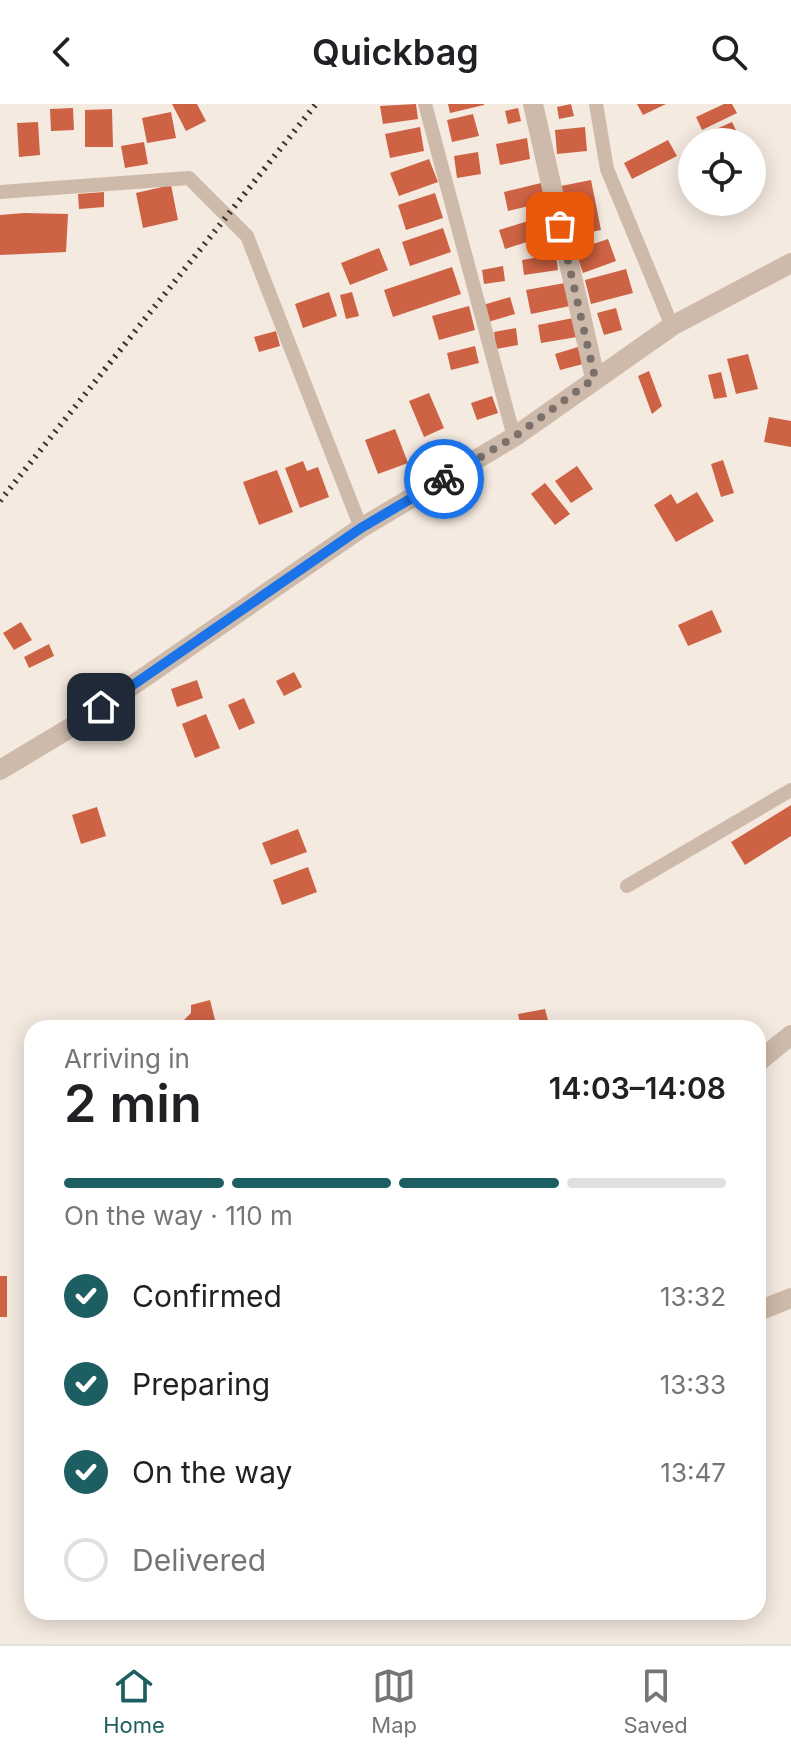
<!DOCTYPE html>
<meta charset="utf-8">
<style>
body{margin:0;font-family:Inter,sans-serif;background:#f6f6f6;color:#202124;height:100vh;display:flex;flex-direction:column;font-size:30px;white-space:nowrap}
*{box-sizing:border-box;margin:0}
p{font-size:26px;color:#757577}
.icon{flex:none;width:44px;height:44px;fill:none;stroke:currentColor;stroke-width:2;stroke-linecap:round;stroke-linejoin:round}
.map{position:relative;flex:1;overflow:hidden}
.sheet{position:absolute;left:24px;top:916px;width:742px;height:600px;display:flex;flex-direction:column;background:#fff;border-radius:24px;box-shadow:0 4px 20px #0003}
.sheet>*{flex:none}
.fabs{position:absolute;left:678px;top:24px;display:grid;gap:16px}
.fabs a{display:grid;place-items:center;width:88px;height:88px;border-radius:50%;background:#fff;box-shadow:0 4px 20px #0003;font-size:40px}
.pin{position:absolute;display:grid;place-items:center;width:68px;height:68px;color:#fff;margin:-34px;border-radius:16px;box-shadow:0 4px 12px #0006}
.courier{position:absolute;display:grid;place-items:center;width:80px;height:80px;margin:-40px;border:6px solid #1a73e8;border-radius:50%;background:#fff;color:#222;box-shadow:0 2px 10px #0007}
.head em{font-style:normal;font-weight:600}
.head div{display:flex;flex-direction:column-reverse}
.head{display:flex;align-items:center;justify-content:space-between;height:136px;padding:0 40px}
h1{font-size:52px;font-weight:600;line-height:60px}
.bar{display:grid;grid-template-columns:repeat(4,1fr);gap:12px 8px;align-content:center;height:96px;padding:0 40px}
.bar i{height:10px;border-radius:6px;background:#e0e0e0}
.bar .active{background:#1c5e61}
.bar p{grid-column:span 4}
ol{padding:0 40px;list-style:none}
li{display:flex;align-items:center;gap:24px;height:88px}
li p{margin-inline-start:auto}
li .icon{padding:8px;border-radius:50%;background:#1c5e61;color:#fff;stroke-width:4}
li:last-child{color:#757577}
li i{width:44px;height:44px;border:4px solid #e0e0e0;border-radius:50%}
header{display:flex;justify-content:space-between;align-items:center;height:104px;padding:0 40px;background:#fff;font-size:36px;font-weight:600}
.tabs{display:flex;justify-content:space-around;align-items:center;height:112px;border-top:2px solid #e0e0e0;background:#fff;font-size:22px;color:#757577}
.tabs a{display:grid;justify-items:center;gap:4px}
.tabs .active{color:#1c5e61}
.map>svg:first-child{display:block}
.building{fill:#ce6244}
.lines{fill:none;stroke-linecap:round;stroke-linejoin:round}
.service{stroke:#cebaaa;stroke-width:14}
.minor{stroke:#cebaaa;stroke-width:20}
.rail{stroke:#3b2f2a;stroke-width:6;stroke-dasharray:2 6;stroke-linecap:butt}
.done{stroke:#7c706a;stroke-width:8;stroke-dasharray:0 14.4}
.route{stroke:#1a73e8;stroke-width:10}
</style>
<header><svg class="icon" aria-label="back" viewBox="0 0 24 24"><path d="M15 5l-7 7 7 7"/></svg>Quickbag<svg class="icon" aria-label="search" viewBox="0 0 24 24"><circle cx="10" cy="10" r="6"/><path d="M15 15l6 6"/></svg></header>
<div class="map">
<svg width="791" height="1540" viewBox="0 0 791 1540">
<rect width="100%" height="100%" fill="#f5eae0"/>
<!-- building -->
<path class="building" d="M172,0H197L206,17L186,27Z
M416,0L418,15L383,20L380,2Z
M448,0H484V1L450,9Z
M571,0L574,12L559,15L557,3Z
M637,0H666L643,11Z
M724,0H732L737,9L702,26L696,13Z
M73,4L74,26L51,27L50,5Z
M518,4L521,17L508,20L505,7Z
M112,5L113,43H85V6Z
M171,8L176,34L147,39L142,14Z
M473,10L479,32L452,38L447,16Z
M38,18L40,51L19,53L17,19Z
M732,18L741,37L706,38L703,31Z
M420,23L424,47L390,54L385,30Z
M585,23L587,47L557,50L555,26Z
M527,34L530,55L500,61L496,40Z
M668,36L677,52L632,75L624,59Z
M144,38L148,60L125,64L121,42Z
M478,48L481,70L457,74L454,52Z
M429,55L438,78L399,92L390,69Z
M591,76L601,126L571,132L561,82Z
M541,79L546,98L508,107L504,88Z
M171,81L178,116L143,124L136,89Z
M104,88V103L79,105L78,90Z
M435,89L443,114L406,126L398,101Z
M24,109L68,110L66,148L0,151V111Z
M544,112L549,131L505,145L499,126Z
M443,124L451,148L410,162L402,138Z
M608,135L616,157L583,169L575,146Z
M379,144L388,166L350,181L341,159Z
M556,150L558,166L524,171L522,156Z
M503,162L505,177L484,180L482,166Z
M452,163L461,190L393,213L384,186Z
M626,165L633,189L591,200L585,176Z
M565,179L570,202L531,210L526,186Z
M329,188L337,212L303,224L295,200Z
M352,188L359,212L346,215L340,191Z
M510,193L515,210L488,218L483,201Z
M469,202L475,226L439,236L432,212Z
M616,204L622,226L604,231L597,209Z
M573,214L577,233L541,239L538,221Z
M516,224L518,241L496,245L494,228Z
M276,227L280,242L259,248L254,233Z
M475,242L479,259L451,266L447,249Z
M578,243L583,260L560,266L555,250Z
M748,250L758,285L736,290L727,255Z
M649,267L662,302L652,310L638,272Z
M721,268L727,293L714,295L708,271Z
M429,289L444,324L424,333L409,297Z
M492,292L498,309L477,316L471,299Z
M769,313L791,317V343L764,338Z
M395,325L408,359L378,370L365,336Z
M723,356L734,389L721,393L711,360Z
M303,357L307,367L318,363L329,393L300,404L285,364Z
M577,362L593,385L571,399L555,377Z
M277,366L293,408L259,421L243,378Z
M545,379L570,410L555,421L531,390Z
M697,388L714,417L676,438L654,401L671,390L677,400Z
M712,506L722,528L688,542L678,521Z
M21,518L32,536L14,546L3,529Z
M49,540L54,552L29,564L24,553Z
M294,568L302,583L284,592L276,577Z
M197,576L203,594L177,603L171,585Z
M244,594L255,619L239,626L228,601Z
M206,610L220,644L195,654L182,620Z
M791,701V732L745,761L731,738Z
M97,703L106,732L81,740L72,711Z
M298,725L307,748L271,761L262,739Z
M308,763L317,788L282,801L273,776Z
M210,896L217,924H176L191,909V901Z
M545,905L550,924H521L518,910Z
M0,1172H7V1213H0Z"/>
<g class="lines">
<!-- service -->
<path class="service" d="M425,0L514,333
M596,0L607,65L672,222
M0,88L189,74L247,132L361,424
M627,782L791,686"/>
<!-- minor -->
<path class="minor" d="M533,0L595,274
M0,666L75,621L361,424L514,333L672,222L791,159
M758,958L791,931
M758,1207L791,1194"/>
<!-- rail -->
<path class="rail" d="M0,397L316,0"/>
</g>
<g class="lines">
<!-- done -->
<path class="done" d="M444,375L514,333L595,274L560,122"/>
<!-- route -->
<path class="route" d="M101,603L361,424L444,375"/>
</g>
</svg>
<div class="fabs">
<a><svg class="icon" aria-label="locate" viewBox="0 0 24 24"><circle cx="12" cy="12" r="6"/><path d="M12 2v4M12 18v4M2 12h4M18 12h4"/></svg></a>
</div>
<div class="pin" style="left:560px;top:122px;background:#ea580c"><svg class="icon" aria-label="bag" viewBox="0 0 24 24"><path d="M5 8h14l-1 12H6zM9 8a3 3 0 0 1 6 0"/></svg></div>
<div class="pin" style="left:101px;top:603px;background:#1f2937"><svg class="icon" aria-label="home" viewBox="0 0 24 24"><path d="M3 11l9-7 9 7M6 9v11h12V9"/></svg></div>
<div class="courier" style="left:444px;top:375px"><svg class="icon" aria-label="bike" viewBox="0 0 24 24"><circle cx="6" cy="16" r="4"/><circle cx="18" cy="16" r="4"/><path d="M6 16l4-8h5l3 8M10 8l3 8H6M13 5h3"/></svg></div>
<section class="sheet">
<div class="head"><div><h1>2 min</h1><p>Arriving in</p></div><em>14:03–14:08</em></div>
<div class="bar"><i class="active"></i><i class="active"></i><i class="active"></i><i></i><p>On the way · 110 m</p></div>
<ol>
<li><svg class="icon" aria-label="check" viewBox="0 0 24 24"><path d="M5 12l5 5 9-10"/></svg>Confirmed<p>13:32</p></li>
<li><svg class="icon" aria-label="check" viewBox="0 0 24 24"><path d="M5 12l5 5 9-10"/></svg>Preparing<p>13:33</p></li>
<li><svg class="icon" aria-label="check" viewBox="0 0 24 24"><path d="M5 12l5 5 9-10"/></svg>On the way<p>13:47</p></li>
<li><i></i>Delivered</li>
</ol>
</section>
</div>
<nav class="tabs">
<a class="active"><svg class="icon" aria-label="home" viewBox="0 0 24 24"><path d="M3 11l9-7 9 7M6 9v11h12V9"/></svg>Home</a>
<a><svg class="icon" aria-label="map" viewBox="0 0 24 24"><path d="M3 6l6-2 6 2 6-2v14l-6 2-6-2-6 2zM9 4v14M15 6v14"/></svg>Map</a>
<a><svg class="icon" aria-label="saved" viewBox="0 0 24 24"><path d="M7 4h10v16l-5-4-5 4z"/></svg>Saved</a>
</nav>
